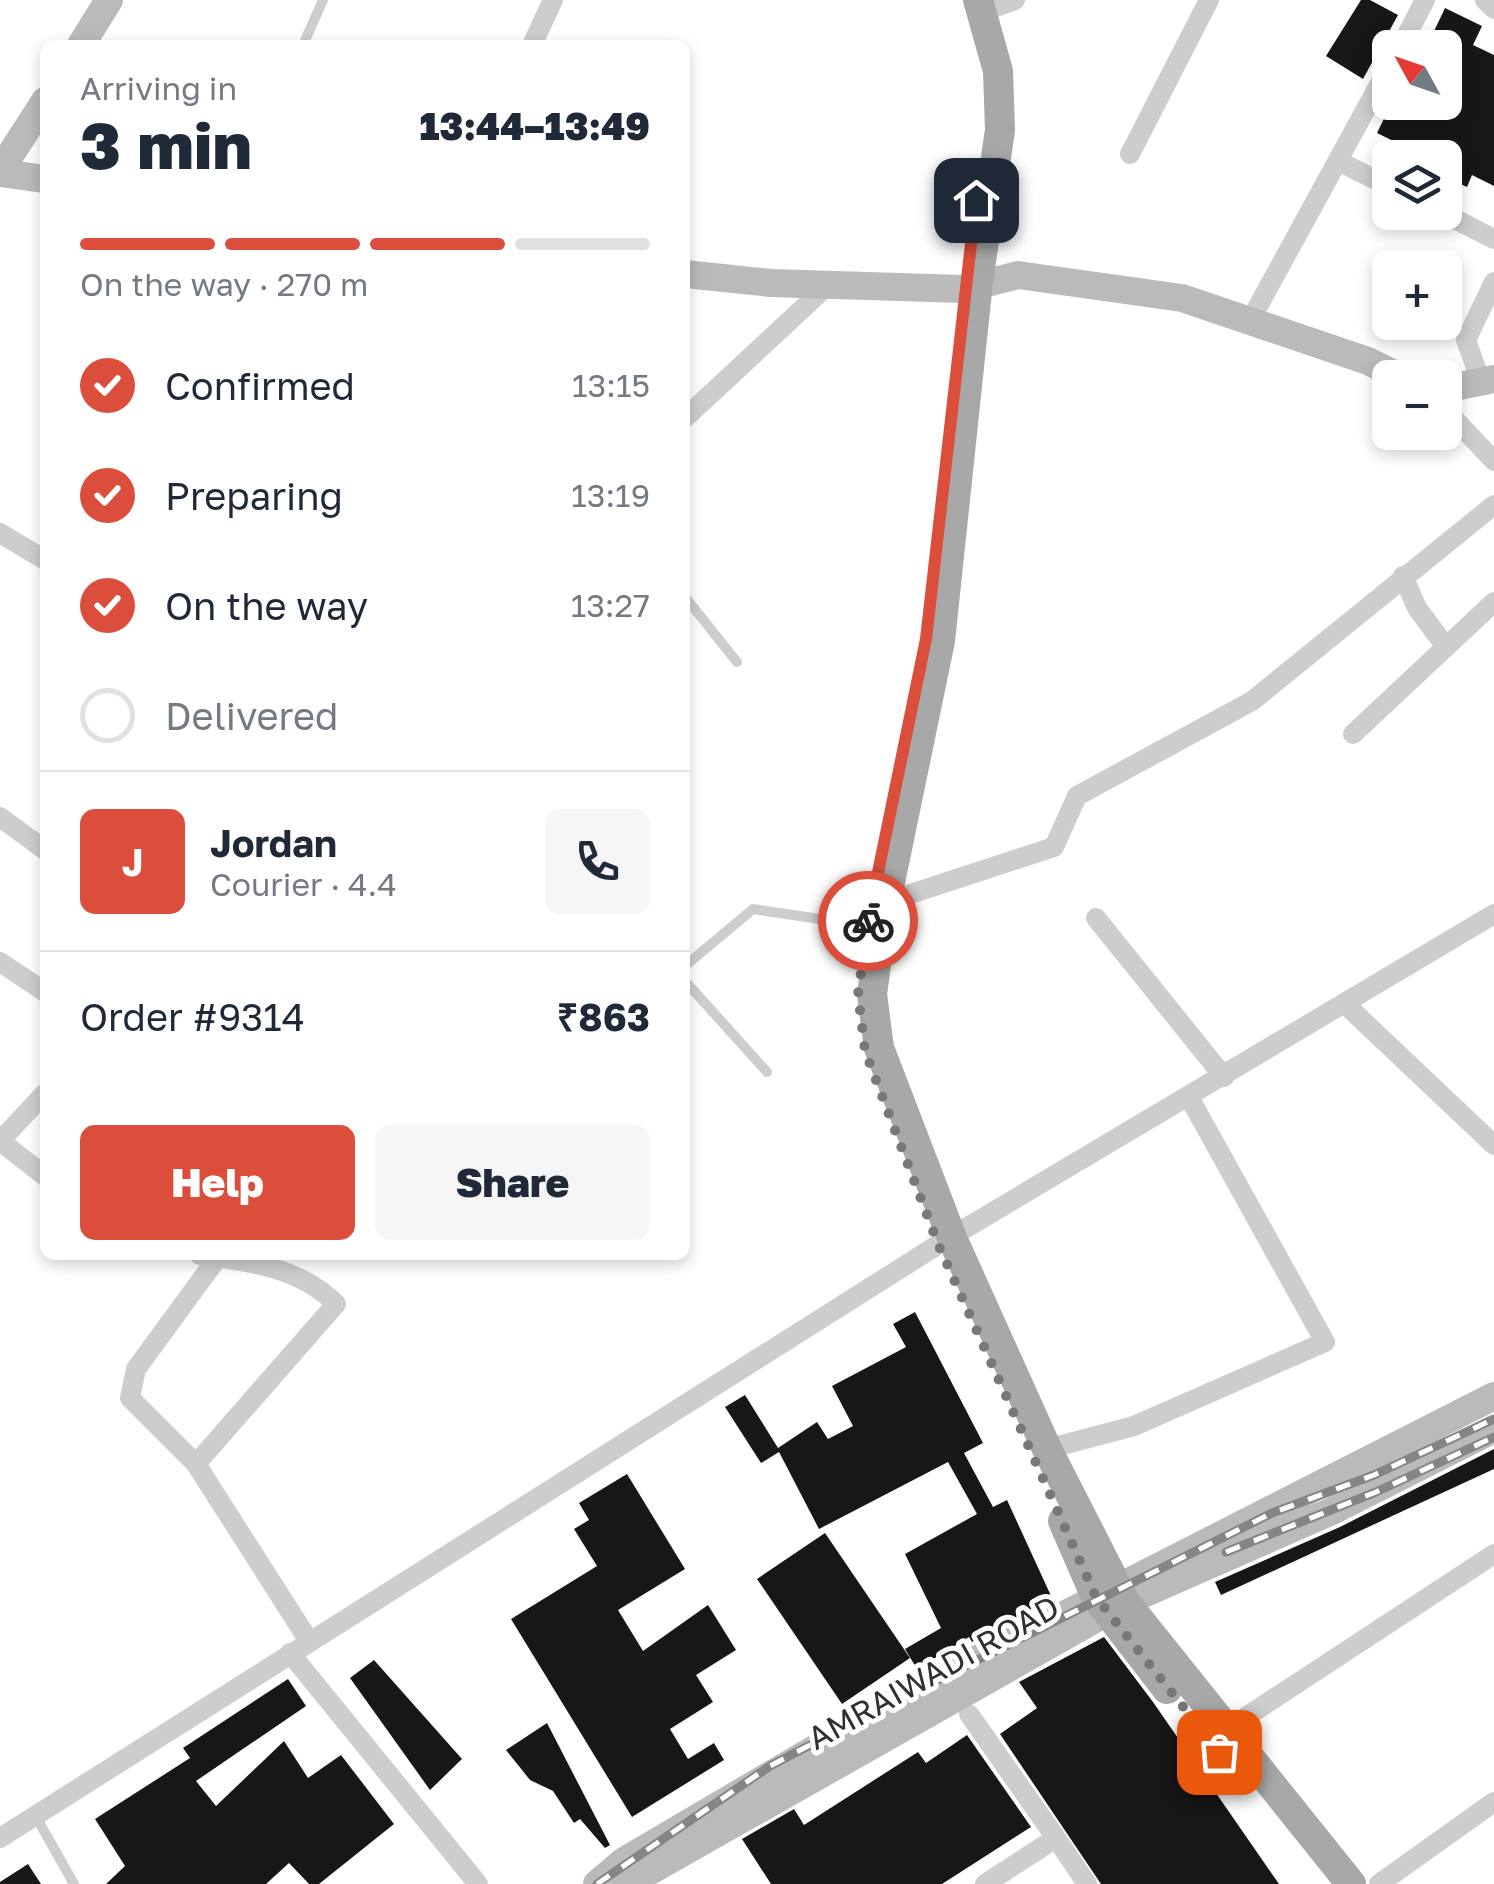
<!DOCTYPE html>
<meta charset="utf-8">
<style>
body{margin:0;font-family:"Golos Text",sans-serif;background:#f6f6f7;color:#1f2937;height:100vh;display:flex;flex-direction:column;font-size:38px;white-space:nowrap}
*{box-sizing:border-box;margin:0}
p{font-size:32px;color:#747a83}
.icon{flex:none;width:55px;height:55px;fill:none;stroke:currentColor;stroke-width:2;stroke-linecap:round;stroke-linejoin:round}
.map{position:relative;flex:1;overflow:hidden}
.side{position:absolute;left:40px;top:40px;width:650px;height:1220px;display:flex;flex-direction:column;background:#fff;border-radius:15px;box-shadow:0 5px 15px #0003}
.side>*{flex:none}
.needle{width:65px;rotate:310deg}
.buttons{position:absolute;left:1372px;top:30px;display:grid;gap:20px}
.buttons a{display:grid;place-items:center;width:90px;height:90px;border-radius:15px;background:#fff;box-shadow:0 5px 15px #0003;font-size:50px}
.pin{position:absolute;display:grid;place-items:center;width:85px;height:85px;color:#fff;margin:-42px;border-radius:20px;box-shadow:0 5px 15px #0006}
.courier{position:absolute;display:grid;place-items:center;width:100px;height:100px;margin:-50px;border:8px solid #dc4e3c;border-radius:50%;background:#fff;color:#222;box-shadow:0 2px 12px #0007}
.overview em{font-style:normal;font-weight:800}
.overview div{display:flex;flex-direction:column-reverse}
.overview{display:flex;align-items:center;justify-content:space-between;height:170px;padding:0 40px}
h1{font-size:65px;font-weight:800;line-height:75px}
.bar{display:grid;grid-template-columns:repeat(4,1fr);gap:15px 10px;align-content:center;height:120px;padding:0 40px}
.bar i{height:12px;border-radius:8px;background:#e0e1e3}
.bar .on{background:#dc4e3c}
.bar p{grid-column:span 4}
.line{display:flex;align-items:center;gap:25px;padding:0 40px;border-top:2px solid #e0e1e3}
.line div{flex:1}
.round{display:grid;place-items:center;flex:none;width:105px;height:105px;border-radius:15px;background:#f6f6f7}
ol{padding:0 40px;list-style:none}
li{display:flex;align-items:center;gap:30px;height:110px}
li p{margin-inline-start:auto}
li .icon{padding:10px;border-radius:50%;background:#dc4e3c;color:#fff;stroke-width:4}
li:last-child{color:#747a83}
li i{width:55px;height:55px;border:5px solid #e0e1e3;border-radius:50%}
.primary-button{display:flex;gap:20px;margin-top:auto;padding:20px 40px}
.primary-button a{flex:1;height:115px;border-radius:15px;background:#dc4e3c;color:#fff;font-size:40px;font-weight:800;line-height:115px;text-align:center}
.primary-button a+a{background:#f6f6f7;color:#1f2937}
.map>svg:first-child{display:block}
.building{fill:#171717}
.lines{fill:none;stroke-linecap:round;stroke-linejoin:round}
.lane{stroke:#cdcdcd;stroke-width:10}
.street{stroke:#cdcdcd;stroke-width:20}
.secondary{stroke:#bababa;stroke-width:28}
.primary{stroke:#a8a8a8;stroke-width:30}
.rail-casing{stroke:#858585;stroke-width:9}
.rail{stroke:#fff;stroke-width:5;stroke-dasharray:15;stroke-linecap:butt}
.done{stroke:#787878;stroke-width:10;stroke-dasharray:0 18}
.route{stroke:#dc4e3c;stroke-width:12}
.labels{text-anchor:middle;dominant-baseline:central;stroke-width:10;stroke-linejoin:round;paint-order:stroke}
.street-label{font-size:32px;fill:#303030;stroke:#fff}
</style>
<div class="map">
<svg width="1494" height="1884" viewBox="0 0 1494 1884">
<rect width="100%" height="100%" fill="#fff"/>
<!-- building -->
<path class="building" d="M1361,0H1370L1398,15L1363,79L1326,56Z
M1445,8L1482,26L1473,45L1494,55V186L1472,175L1467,187L1445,177V158H1428L1377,133L1392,102H1445V48H1426Z
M915,1312L983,1443L964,1453L993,1507L1007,1500L1052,1598L972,1642L969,1637L917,1669L905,1649L941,1628L905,1554L977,1514L948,1462L819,1529L779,1452L761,1463L725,1407L745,1395L778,1448L817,1422L828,1439L853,1426L832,1386L906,1347L893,1324Z
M1494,1449V1469L1221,1595L1215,1582L1340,1527Z
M627,1474L685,1569L618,1610L643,1651L708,1605L736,1650L696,1675L713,1702L670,1729L688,1759L714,1743L724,1760L632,1817L511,1619L597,1566L574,1529L589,1520L579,1503Z
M825,1533L910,1658L842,1704L757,1579Z
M1104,1637L1153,1702L1279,1884H1101L1000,1734L1037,1708L1019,1682Z
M374,1660L462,1759L430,1790L350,1678Z
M288,1679L306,1706L196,1781L216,1806L284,1741L308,1778L341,1755L394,1824L319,1884H309L289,1863L266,1884H106L125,1866L95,1819L190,1758L183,1748Z
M547,1723L610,1845L605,1848L580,1819L574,1823L553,1791L530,1780L506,1750Z
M967,1735L1031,1827L942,1884H771L742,1839L794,1809L804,1825L918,1752L926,1763Z
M28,1864L41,1884H0V1882Z"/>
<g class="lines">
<!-- lane -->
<path class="lane" d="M303,45L323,0
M685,597L737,662
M685,966L753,909L867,926
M685,981L767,1072
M35,1815L74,1884"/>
<!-- street -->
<path class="street" d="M1485,0L1494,9
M982,12L1015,0
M532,45L553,0
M1400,48L1425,0
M1130,154L1209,0
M1338,161L1390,187
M1441,212L1494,239
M1250,321L1390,65
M1482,385L1466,340L1494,282
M1445,409L1494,461
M685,418L828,285
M0,533L45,560
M1403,576L1417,608L1446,647
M1353,734L1494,602
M0,817L45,850
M886,902L1054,847L1077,796L1252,701L1494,505
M1096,918L1224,1077
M0,962L45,992
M1345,1004L1494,1145
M0,1141L45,1093
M0,1141L45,1176
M218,1257L136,1369L130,1398L196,1464L309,1641
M1047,1449L1134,1426L1325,1342L1189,1097
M196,1464L336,1304C301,1268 248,1261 200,1255
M290,1653L478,1884
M969,1714L1056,1838L985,1884
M1226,1730L1494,1554
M0,1838L939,1244L1494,914
M1056,1838L1087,1884
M1379,1884L1494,1802"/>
<!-- secondary -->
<path class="secondary" d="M81,45L109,0
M0,171L45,101
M0,173L45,179
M685,274L771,283L963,289L1018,275L1182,298L1368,361L1402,378
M1445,389L1494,379
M597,1884L624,1861L903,1697L1494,1396
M627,1884L1125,1602L1332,1511L1494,1429"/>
<!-- primary -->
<path class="primary" d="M978,0L998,71L1000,130L978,282L940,641L883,916L872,994L879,1048L952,1238L1047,1449L1125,1602L1351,1884
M1063,1521L1096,1597L1167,1689"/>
<!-- rail casing -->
<g class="rail-casing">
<path id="rail" d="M1226,1552L1376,1492L1494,1437
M597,1884L770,1766L879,1709L1272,1513L1374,1475L1494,1419"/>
</g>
<!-- rail -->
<use href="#rail" class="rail"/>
</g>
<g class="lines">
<!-- done -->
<path class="done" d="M868,921L858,994L865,1051L938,1244L1096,1597L1219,1752"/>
<!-- route -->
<path class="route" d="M868,921L926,639L976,200"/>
</g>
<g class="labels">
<!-- street labels -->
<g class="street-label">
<text transform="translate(933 1672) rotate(-29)">AMRAIWADI ROAD</text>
</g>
</g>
</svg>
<div class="buttons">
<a><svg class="needle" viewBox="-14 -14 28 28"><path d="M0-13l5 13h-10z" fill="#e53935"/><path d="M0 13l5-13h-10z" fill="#747a83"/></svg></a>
<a><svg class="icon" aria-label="layers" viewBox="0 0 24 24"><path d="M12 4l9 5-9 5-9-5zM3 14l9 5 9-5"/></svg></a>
<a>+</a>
<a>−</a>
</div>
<div class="pin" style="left:1219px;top:1752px;background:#ea580c"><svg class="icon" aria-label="bag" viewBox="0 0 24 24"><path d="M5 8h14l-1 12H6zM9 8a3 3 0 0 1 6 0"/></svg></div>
<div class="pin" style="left:976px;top:200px;background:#1f2937"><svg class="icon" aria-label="home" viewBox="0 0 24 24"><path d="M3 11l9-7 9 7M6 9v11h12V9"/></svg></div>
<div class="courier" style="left:868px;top:921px"><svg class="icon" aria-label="bike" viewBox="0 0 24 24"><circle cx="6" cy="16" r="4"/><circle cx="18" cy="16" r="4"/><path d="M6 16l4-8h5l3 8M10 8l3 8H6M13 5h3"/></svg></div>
<section class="side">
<div class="overview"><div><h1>3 min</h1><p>Arriving in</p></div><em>13:44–13:49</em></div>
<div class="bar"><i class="on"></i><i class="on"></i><i class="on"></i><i></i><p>On the way · 270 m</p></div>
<ol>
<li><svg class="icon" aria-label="check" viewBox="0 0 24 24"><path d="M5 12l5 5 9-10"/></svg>Confirmed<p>13:15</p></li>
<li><svg class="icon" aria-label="check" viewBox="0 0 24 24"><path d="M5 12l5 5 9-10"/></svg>Preparing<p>13:19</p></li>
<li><svg class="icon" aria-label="check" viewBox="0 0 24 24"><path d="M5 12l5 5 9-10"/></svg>On the way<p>13:27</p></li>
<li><i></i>Delivered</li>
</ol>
<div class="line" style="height:180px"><b class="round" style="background:#dc4e3c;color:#fff">J</b><div><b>Jordan</b><p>Courier · 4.4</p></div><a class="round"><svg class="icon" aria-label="phone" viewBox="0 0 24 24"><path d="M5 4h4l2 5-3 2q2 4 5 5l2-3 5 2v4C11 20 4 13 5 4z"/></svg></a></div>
<div class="line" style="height:130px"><div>Order #9314</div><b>₹863</b></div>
<div class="primary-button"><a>Help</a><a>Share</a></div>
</section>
</div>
